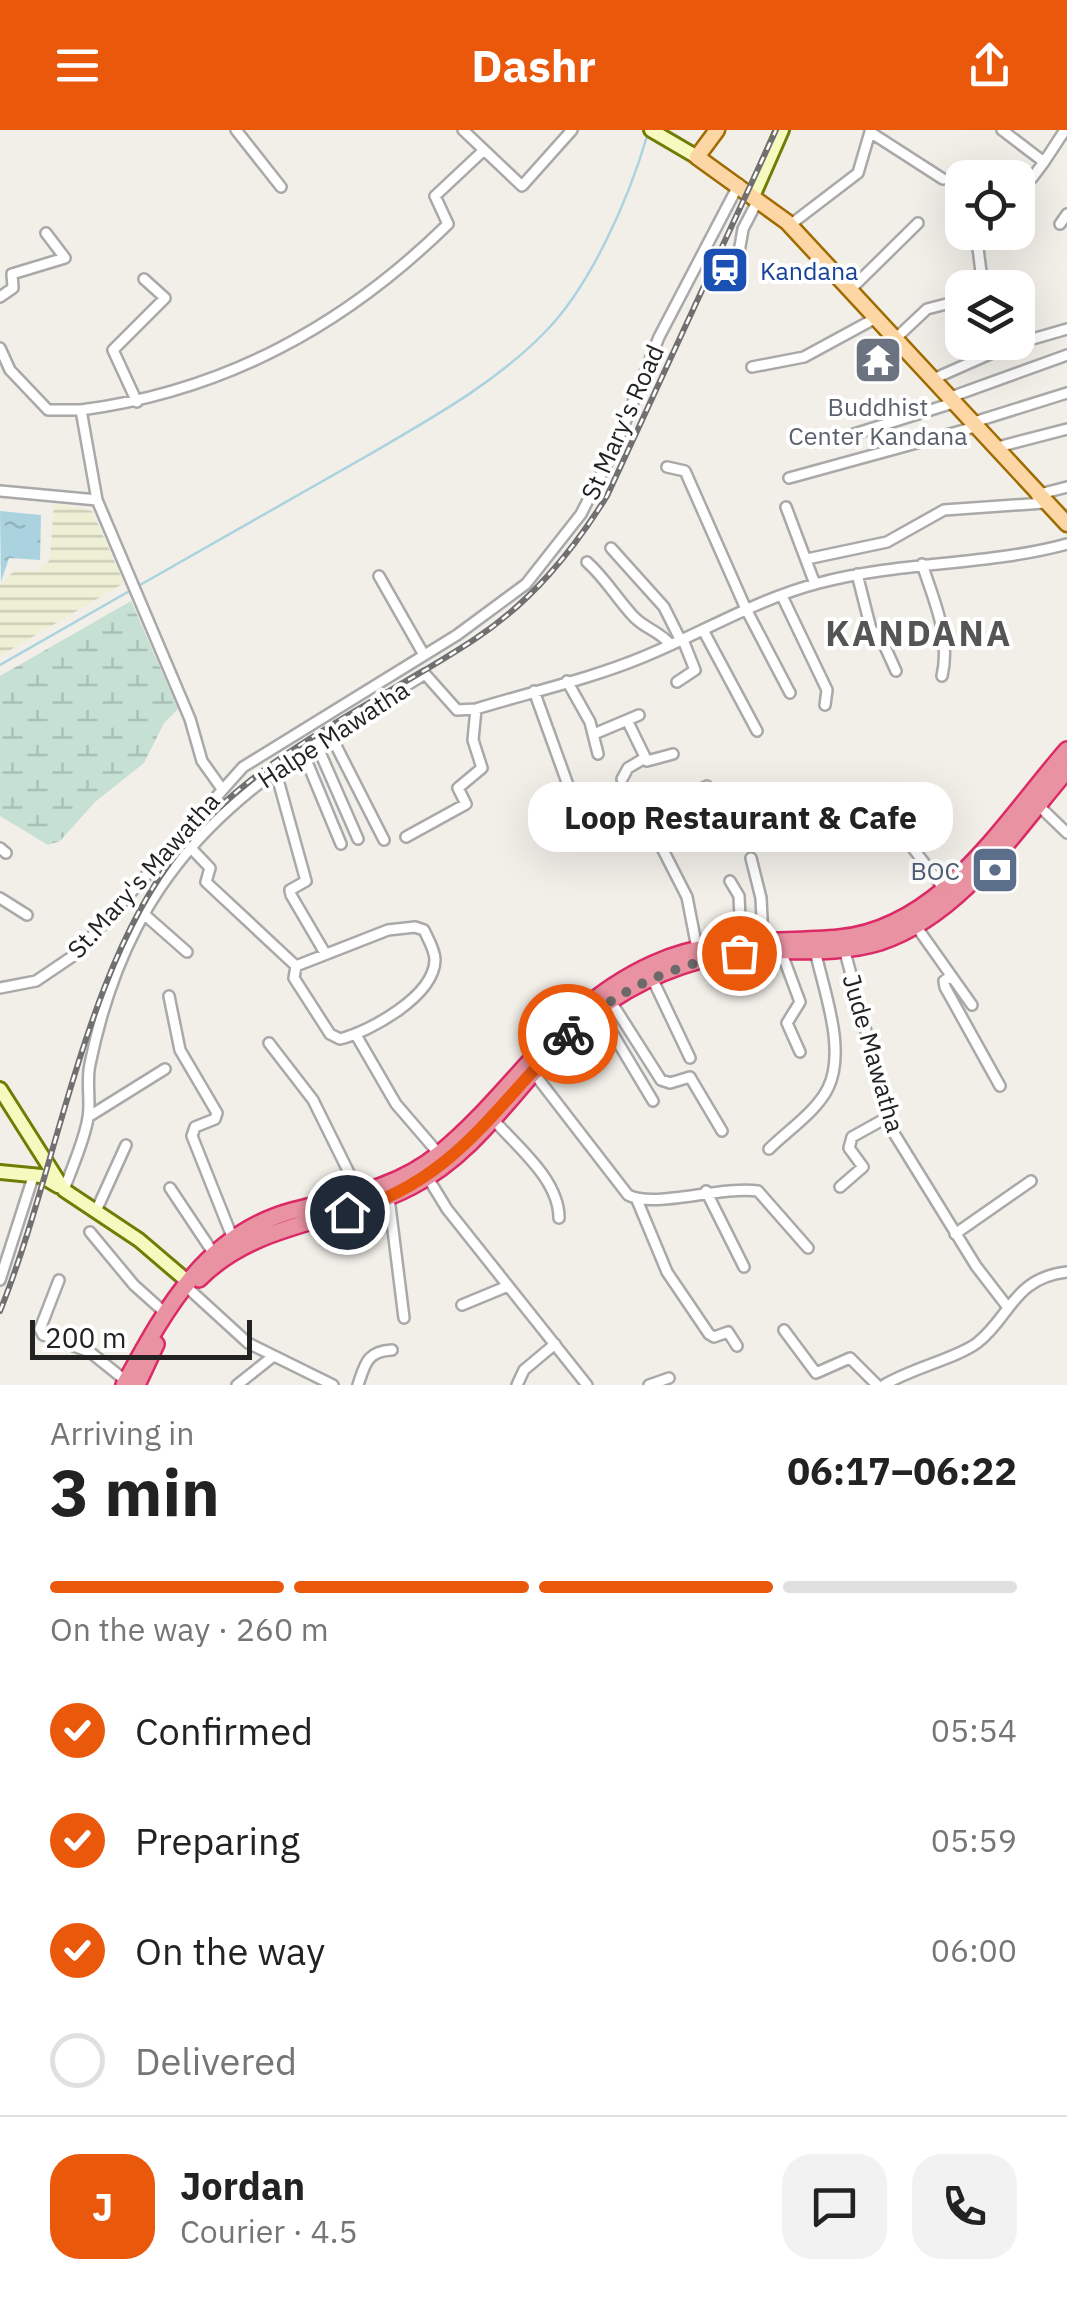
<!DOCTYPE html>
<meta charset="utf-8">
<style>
body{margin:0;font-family:"IBM Plex Sans",sans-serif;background:#f2f2f2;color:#222;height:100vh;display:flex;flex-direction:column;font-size:38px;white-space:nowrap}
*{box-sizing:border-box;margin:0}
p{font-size:32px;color:#767676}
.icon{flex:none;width:55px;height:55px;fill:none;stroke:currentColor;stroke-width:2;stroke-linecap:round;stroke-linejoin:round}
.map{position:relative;height:1255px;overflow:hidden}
.side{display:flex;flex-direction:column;background:#fff;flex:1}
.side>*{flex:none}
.buttons{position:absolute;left:945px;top:30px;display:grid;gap:20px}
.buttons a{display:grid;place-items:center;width:90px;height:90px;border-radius:20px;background:#fff;box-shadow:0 10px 40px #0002;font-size:50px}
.scale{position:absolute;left:30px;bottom:25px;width:222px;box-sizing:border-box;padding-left:10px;border:5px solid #222;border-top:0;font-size:28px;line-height:35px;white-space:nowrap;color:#222;-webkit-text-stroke:8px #fff;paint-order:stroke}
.pin{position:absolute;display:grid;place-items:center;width:85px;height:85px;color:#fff;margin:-42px;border:5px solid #fff;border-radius:50%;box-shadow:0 2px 10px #0007}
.courier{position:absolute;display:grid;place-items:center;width:100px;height:100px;margin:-50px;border:8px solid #ea580c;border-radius:50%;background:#fff;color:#222;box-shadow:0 2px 12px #0007}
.bubble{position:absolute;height:70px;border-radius:30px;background:#fff;box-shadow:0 10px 40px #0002;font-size:32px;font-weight:700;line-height:70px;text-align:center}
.overview em{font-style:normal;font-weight:700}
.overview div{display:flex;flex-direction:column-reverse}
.overview{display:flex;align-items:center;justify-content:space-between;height:170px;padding:0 50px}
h1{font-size:65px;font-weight:700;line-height:75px}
.bar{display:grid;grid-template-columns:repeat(4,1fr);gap:15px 10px;align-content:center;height:120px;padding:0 50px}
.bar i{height:12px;border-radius:8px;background:#e0e0e0}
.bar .on{background:#ea580c}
.bar p{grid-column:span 4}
.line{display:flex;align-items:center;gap:25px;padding:0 50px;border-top:2px solid #e0e0e0}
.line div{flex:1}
.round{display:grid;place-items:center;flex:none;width:105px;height:105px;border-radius:30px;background:#f2f2f2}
ol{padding:0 50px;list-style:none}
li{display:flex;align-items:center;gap:30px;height:110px}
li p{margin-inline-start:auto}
li .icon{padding:10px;border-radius:50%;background:#ea580c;color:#fff;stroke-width:4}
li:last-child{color:#767676}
li i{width:55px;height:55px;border:5px solid #e0e0e0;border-radius:50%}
header{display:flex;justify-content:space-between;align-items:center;height:130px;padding:0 50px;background:#ea580c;color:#fff;font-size:45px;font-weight:700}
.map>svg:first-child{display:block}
.farmland{fill:url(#farmland-rules)}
.wetland{fill:url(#wetland-marsh)}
.water{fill:url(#water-ripples)}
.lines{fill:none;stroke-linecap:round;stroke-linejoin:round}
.stream{stroke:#aad3df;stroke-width:2.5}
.street-casing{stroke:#a9a9a9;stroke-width:14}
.secondary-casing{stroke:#707d05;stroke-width:18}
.primary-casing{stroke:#a06b00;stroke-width:19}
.highway-casing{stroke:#dc2a67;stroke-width:20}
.street{stroke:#fff;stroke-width:9}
.secondary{stroke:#f7fabf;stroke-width:12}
.primary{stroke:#fcd6a4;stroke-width:14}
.highway{stroke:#e892a2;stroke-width:15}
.rail-casing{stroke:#707070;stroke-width:6}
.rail{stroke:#fff;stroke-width:2.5;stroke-dasharray:8;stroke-linecap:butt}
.done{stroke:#6b6a68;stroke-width:10;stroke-dasharray:0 18}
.route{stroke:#ea580c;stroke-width:12}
.labels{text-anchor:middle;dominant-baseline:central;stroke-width:8;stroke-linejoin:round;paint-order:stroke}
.transit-label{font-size:25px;fill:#164399;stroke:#fff;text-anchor:start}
.worship-label{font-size:25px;fill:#5b616d;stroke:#fff}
.street-label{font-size:25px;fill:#222;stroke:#fff}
.service-label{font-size:25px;fill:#4e5e75;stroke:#fff;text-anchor:end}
.district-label{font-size:35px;font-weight:bold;letter-spacing:2.5px;fill:#555;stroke:#fff}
</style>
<header><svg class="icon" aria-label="menu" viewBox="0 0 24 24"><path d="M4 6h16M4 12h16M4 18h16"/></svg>Dashr<svg class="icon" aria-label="share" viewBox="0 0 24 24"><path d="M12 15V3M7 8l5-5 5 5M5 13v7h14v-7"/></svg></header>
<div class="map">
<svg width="1067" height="1255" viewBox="0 0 1067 1255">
<defs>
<pattern id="farmland-rules" width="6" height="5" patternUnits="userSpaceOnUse" patternTransform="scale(2.5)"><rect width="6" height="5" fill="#eef0d5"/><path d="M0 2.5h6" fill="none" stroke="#ccceb7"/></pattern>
<pattern id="wetland-marsh" width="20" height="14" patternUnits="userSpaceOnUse" patternTransform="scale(2.5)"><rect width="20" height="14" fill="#c6e0d4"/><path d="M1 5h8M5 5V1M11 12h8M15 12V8" fill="none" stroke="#aac0b6"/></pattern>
<pattern id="water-ripples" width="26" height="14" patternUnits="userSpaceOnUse" patternTransform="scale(2.5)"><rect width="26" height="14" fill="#aad3df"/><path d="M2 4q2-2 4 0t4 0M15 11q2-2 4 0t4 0" fill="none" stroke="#92b5bf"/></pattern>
</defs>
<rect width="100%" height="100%" fill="#f2efe9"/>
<!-- farmland -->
<path class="farmland" d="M54,373L92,381L124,453L0,526V455L15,440L37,441L50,430Z"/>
<!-- wetland -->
<path class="wetland" d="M131,471L178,579L164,593L144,633L95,672L60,711L48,715L0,686V546Z"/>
<!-- water -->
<path class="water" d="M0,381L41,385L40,430L9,428L1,452Z"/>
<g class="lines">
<!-- stream -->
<path class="stream" d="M140,455C215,413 290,370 365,327C428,290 495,254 546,201C591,155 629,68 647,6
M0,535L133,459"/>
<!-- street casing -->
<g class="street-casing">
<path id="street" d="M236,0L281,57
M463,0L522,56L572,0
M1002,0L1044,32L1065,0
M1032,48L1044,32
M1060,94L1067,84
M790,95L858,43L870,2L943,49
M737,134L743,99L758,70
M983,158L977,110L988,102
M849,161L918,93
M0,167L13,158L12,144L65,128L46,103
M894,210L927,179L962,170
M0,218L10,240L48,280H81L97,370
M752,237L804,227L874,189
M931,250L1008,216L1067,199
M948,268L1067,225
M137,272L113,220L165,168L144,149
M81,280C225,261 344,196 448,94L435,66L483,21
M971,293L1067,263
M854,304L953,273
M994,318L1067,299
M667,337L685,341L746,479L790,563
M789,348L975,297
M0,361L97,370L190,589L202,631L222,659
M1036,365L1067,357
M786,377L815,454
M611,418L664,477L681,511
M807,429L887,412L944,380L1044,373
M587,432C606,449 617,469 634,487C647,500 658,500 671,515
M922,434C934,471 951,507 942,546
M857,444L871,499L882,510L896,541
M379,446L424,525
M782,466L827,560L825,575
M703,500L757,601
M567,551L590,592L598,624
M677,552L695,540L683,510
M534,561L568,655L562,658
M627,590L647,631L673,624
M329,602L384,710
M594,604L639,585
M315,611L358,709
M302,620L341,714
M275,639L306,751L290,760L291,765L325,823
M622,649L628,638L645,628
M1037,674L1067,703
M903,705L944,759
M406,707L466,674L458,658L482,638L473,610L476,579
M597,708L660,702
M189,716L210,738L206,752L296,836
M0,718L6,723
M751,728L761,768L763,809
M730,751L739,766L741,811
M0,768L27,785
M145,785L187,822
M916,796L972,875
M415,797L424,800C428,809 435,820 435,830C434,866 371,901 340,909L330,904L294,848L296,836L388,800Z
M697,818L687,767L661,716V678L707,656
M844,818L892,1000L976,1136L1006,1175
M781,821L800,872L787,893L800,922
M951,846L944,851L945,857L1000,956
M652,848L690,928
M0,858L36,851L76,824L243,637L457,505L526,454L581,384L616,315L659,207L739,54
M169,866L180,920L217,983L215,989L195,997L192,1006L233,1109
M610,870L661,950L670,953L690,947L722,1001
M598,879L653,971
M356,905L396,974L439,1024
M269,913L313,970L360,1065
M533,942L628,1065C654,1079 719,1056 758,1061L808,1118
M88,987L165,939
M492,988C516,1016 559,1049 559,1088
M769,1019C787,1001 817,981 828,958C847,919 823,859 815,820
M428,1048L447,1079L587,1255
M840,1057L863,1037L849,1018L852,1007L888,987
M170,1058L214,1124
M64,1060C72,1037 84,1012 88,988C91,970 86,952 90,934C134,720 252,649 425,544L457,580L476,579C531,562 590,549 643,527C702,503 757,469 819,453C901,431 986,436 1067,414
M706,1061L744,1137
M389,1068L404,1188
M637,1070L667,1142L709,1204L714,1207L728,1202L737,1216
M96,1081L126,1015
M90,1102L134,1155L163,1181
M955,1104L1031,1051
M0,1150L34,1044
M59,1150L40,1199L43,1205L90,1222L126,1251
M190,1160L248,1213L333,1255
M462,1175L508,1156
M784,1200L816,1243L850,1228L877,1255
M237,1255L271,1228
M358,1255C365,1234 367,1221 392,1220
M517,1255L524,1240L555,1214
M649,1255L669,1248
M884,1255C912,1238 957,1228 977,1213C1010,1188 1013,1148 1067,1142"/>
</g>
<!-- secondary casing -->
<g class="secondary-casing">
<path id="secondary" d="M651,0L697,27
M754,64L782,0
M0,959L64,1060L139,1110L187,1151
M0,1042L41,1046L58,1056"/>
</g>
<!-- primary casing -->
<g class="primary-casing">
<path id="primary" d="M717,0L697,27L787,92L1067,394"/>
</g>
<!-- highway casing -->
<g class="highway-casing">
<path id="highway" d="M199,1149C257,1090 342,1093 412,1056C494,1014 534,920 610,871C654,842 707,823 759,821C799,820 841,824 880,812C961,785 1014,702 1067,640
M124,1255C164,1182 204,1105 292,1081C344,1067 396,1059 439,1024C517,960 556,878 653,834C714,806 774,814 839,808C942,798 1005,691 1067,620
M137,1255L156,1214"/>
</g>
<!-- street -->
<use href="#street" class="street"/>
<!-- secondary -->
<use href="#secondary" class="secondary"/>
<!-- primary -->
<use href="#primary" class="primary"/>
<!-- highway -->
<use href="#highway" class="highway"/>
<!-- rail casing -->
<g class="rail-casing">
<path id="rail" d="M0,1181C58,1038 84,837 181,718C259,622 375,575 475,509C531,472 572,422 607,366L776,0"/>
</g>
<!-- rail -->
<use href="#rail" class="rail"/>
</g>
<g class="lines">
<!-- done -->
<path class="done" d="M568,904C618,859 673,835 739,823"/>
<!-- route -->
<path class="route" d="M347,1082C454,1052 494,977 568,904"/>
</g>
<!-- icons -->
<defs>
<g id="station-square" transform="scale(2.5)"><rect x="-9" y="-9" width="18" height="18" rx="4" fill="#1a4fb4" stroke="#fff"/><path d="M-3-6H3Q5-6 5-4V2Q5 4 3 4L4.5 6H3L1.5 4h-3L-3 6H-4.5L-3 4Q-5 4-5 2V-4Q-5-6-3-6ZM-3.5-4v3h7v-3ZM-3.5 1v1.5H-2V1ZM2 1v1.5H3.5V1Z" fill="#fff"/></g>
<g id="temple-square" transform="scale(2.5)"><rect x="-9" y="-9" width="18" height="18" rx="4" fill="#6b7280" stroke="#fff"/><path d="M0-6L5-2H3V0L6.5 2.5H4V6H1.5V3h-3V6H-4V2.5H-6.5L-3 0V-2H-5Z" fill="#fff"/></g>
<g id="bank-square" transform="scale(2.5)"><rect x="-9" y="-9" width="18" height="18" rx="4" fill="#5c6f8a" stroke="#fff"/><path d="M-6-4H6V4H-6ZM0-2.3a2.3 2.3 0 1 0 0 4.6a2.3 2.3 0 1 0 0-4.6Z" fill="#fff"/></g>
</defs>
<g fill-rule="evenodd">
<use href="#station-square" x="725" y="140"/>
<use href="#temple-square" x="878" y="230"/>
<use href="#bank-square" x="995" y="740"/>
</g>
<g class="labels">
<!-- transit labels -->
<g class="transit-label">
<text x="760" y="140">Kandana</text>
</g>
<!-- worship labels -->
<g class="worship-label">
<text x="878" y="276">Buddhist<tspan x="878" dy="29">Center Kandana</tspan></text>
</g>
<!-- street labels -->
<g class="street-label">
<text transform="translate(622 292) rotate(-66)">St Mary's Road</text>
<text transform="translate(333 604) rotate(-33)">Halpe Mawatha</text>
<text transform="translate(143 745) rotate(-48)">St.Mary's Mawatha</text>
<text transform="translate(874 923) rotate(74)">Jude Mawatha</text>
</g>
<!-- service labels -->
<g class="service-label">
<text x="960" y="740">BOC</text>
</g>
<!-- district labels -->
<g class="district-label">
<text x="919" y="503">KANDANA</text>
</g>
</g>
</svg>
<div class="buttons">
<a><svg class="icon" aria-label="locate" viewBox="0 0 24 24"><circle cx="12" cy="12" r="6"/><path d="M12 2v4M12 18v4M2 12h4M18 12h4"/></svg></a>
<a><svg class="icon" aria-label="layers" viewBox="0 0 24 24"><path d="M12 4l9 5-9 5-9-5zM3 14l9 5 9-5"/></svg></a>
</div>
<div class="scale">200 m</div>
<div class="pin" style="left:739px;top:823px;background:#ea580c"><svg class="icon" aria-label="bag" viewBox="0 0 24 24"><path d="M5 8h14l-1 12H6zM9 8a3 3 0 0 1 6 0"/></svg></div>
<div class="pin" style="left:347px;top:1082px;background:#1f2937"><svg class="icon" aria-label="home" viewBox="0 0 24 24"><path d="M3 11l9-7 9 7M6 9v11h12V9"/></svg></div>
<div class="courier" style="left:568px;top:904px"><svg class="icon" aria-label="bike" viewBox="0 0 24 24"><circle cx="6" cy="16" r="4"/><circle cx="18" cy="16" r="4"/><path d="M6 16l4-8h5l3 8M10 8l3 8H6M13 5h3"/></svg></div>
<div class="bubble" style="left:528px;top:652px;width:425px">Loop Restaurant &amp; Cafe</div>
</div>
<section class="side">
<div class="overview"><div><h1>3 min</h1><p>Arriving in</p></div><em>06:17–06:22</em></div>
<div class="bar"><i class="on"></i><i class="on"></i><i class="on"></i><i></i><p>On the way · 260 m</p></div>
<ol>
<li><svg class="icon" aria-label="check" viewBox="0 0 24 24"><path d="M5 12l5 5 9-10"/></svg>Confirmed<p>05:54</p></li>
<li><svg class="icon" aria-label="check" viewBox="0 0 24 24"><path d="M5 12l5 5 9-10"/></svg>Preparing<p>05:59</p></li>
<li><svg class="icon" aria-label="check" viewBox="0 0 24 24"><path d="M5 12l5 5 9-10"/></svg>On the way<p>06:00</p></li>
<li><i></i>Delivered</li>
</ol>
<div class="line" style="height:180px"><b class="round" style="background:#ea580c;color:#fff">J</b><div><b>Jordan</b><p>Courier · 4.5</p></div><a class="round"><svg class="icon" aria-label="chat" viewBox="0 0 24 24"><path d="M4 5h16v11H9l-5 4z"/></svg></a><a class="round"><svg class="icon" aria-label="phone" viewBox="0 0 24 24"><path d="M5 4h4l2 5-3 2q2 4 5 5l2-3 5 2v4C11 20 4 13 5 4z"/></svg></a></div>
</section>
